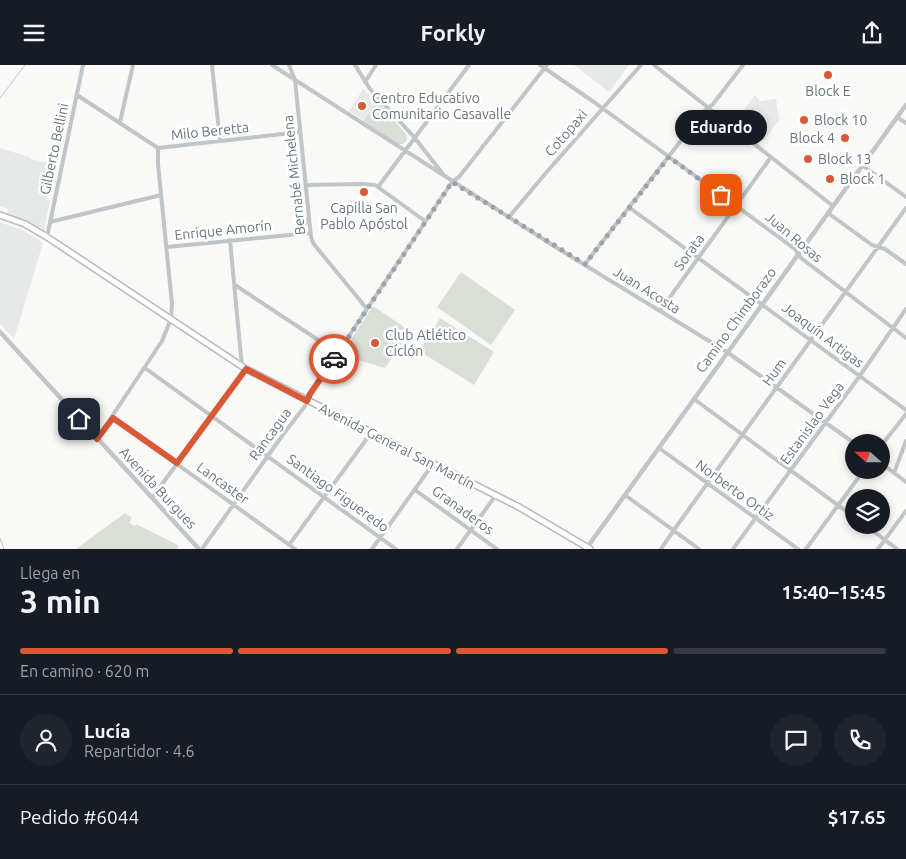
<!DOCTYPE html>
<html lang="es">
<meta charset="utf-8">
<style>
body{margin:0;font-family:Ubuntu,sans-serif;background:#20242c;color:#f1f3f6;height:100vh;display:flex;flex-direction:column;font-size:19px;white-space:nowrap}
*{box-sizing:border-box;margin:0}
p{font-size:16px;color:#9ea1a6}
.icon{flex:none;width:28px;height:28px;fill:none;stroke:currentColor;stroke-width:2;stroke-linecap:round;stroke-linejoin:round}
.map{position:relative;height:484px;overflow:hidden}
.sheet{display:flex;flex-direction:column;background:#171b24;flex:1}
.sheet>*{flex:none}
.needle{width:32px;rotate:291deg}
.buttons{position:absolute;left:845px;top:369px;display:grid;gap:10px}
.buttons a{display:grid;place-items:center;width:45px;height:45px;border-radius:50%;background:#171b24;box-shadow:0 2px 8px #0003;font-size:25px}
.pin{position:absolute;display:grid;place-items:center;width:42px;height:42px;color:#fff;margin:-21px;border-radius:10px;box-shadow:0 2px 8px #0006}
.courier{position:absolute;display:grid;place-items:center;width:50px;height:50px;margin:-25px;border:4px solid #d95937;border-radius:50%;background:#fff;color:#222;box-shadow:0 1px 6px #0007}
.bubble{position:absolute;height:35px;border-radius:18px;background:#171b24;box-shadow:0 2px 8px #0003;font-size:16px;font-weight:700;line-height:35px;text-align:center}
.summary em{font-style:normal;font-weight:700}
.summary div{display:flex;flex-direction:column-reverse}
.summary{display:flex;align-items:center;justify-content:space-between;height:85px;padding:0 20px}
h1{font-size:32px;font-weight:700;line-height:38px}
.bar{display:grid;grid-template-columns:repeat(4,1fr);gap:8px 5px;align-content:center;height:60px;padding:0 20px}
.bar i{height:6px;border-radius:4px;background:#363941}
.bar .selected{background:#d95937}
.bar p{grid-column:span 4}
.line{display:flex;align-items:center;gap:12px;padding:0 20px;border-top:1px solid #363941}
.line div{flex:1}
.round{display:grid;place-items:center;flex:none;width:52px;height:52px;border-radius:26px;background:#20242c}
header{display:flex;justify-content:space-between;align-items:center;height:65px;padding:0 20px;background:#171b24;font-size:22px;font-weight:700}
.map>svg:first-child{display:block}
.built{fill:#e7e8e8}
.green{fill:#d9ded6}
.lines{fill:none;stroke-linecap:round;stroke-linejoin:round}
.stream{stroke:#bcc6cb;stroke-width:1}
.secondary-casing{stroke:#b3b9bd;stroke-width:8}
.minor{stroke:#c0c5c8;stroke-width:4}
.tertiary{stroke:#c0c5c8;stroke-width:4.5}
.secondary{stroke:#fff;stroke-width:5}
.done{stroke:#99a3aa;stroke-width:5;stroke-dasharray:0 9}
.route{stroke:#d95937;stroke-width:6}
.poi-dot{fill:#d95937;stroke:#fff;stroke-width:2}
.labels{text-anchor:middle;dominant-baseline:central;stroke-width:5;stroke-linejoin:round;paint-order:stroke}
.poi-label{font-size:14px;fill:#667580;stroke:#fff;text-anchor:start}
.street-label{font-size:14px;fill:#667580;stroke:#fff}
</style>
<header><svg class="icon" aria-label="menu" viewBox="0 0 24 24"><path d="M4 6h16M4 12h16M4 18h16"/></svg>Forkly<svg class="icon" aria-label="share" viewBox="0 0 24 24"><path d="M12 15V3M7 8l5-5 5 5M5 13v7h14v-7"/></svg></header>
<div class="map">
<svg width="906" height="484" viewBox="0 0 906 484">
<rect width="100%" height="100%" fill="#f9f9f7"/>
<!-- built -->
<path class="built" d="M574,0H629L609,27Z
M363,24L375,37L363,55L349,46Z
M755,30L760,36L776,34L779,55L764,75L737,54Z
M0,83L29,92L31,94L53,99L46,134L50,135L44,165L29,157L7,149L8,144L0,141Z
M0,157L24,166L43,178L14,274L0,259Z"/>
<!-- green -->
<path class="green" d="M377,35L406,69L407,75L403,79H398L363,56Z
M461,207L515,245L491,280L437,242Z
M373,241L410,266L385,303L341,290Z
M440,253L494,287L474,320L419,286Z
M125,448L132,453L129,458L135,461L136,459L176,479L178,481L177,484H76Z"/>
<g class="lines">
<!-- stream -->
<path class="stream" d="M0,33L25,0
M0,473L4,484"/>
<!-- secondary casing -->
<g class="secondary-casing">
<path id="secondary" d="M0,150L25,159L47,172L246,304L519,442L590,484"/>
</g>
<!-- minor -->
<path class="minor" d="M212,0L220,76
M272,0L557,183L727,287L854,378
M289,0L295,15L311,172L313,178L367,244
M355,0L370,24L414,72L443,109
M540,0L594,37L795,184L801,193L906,273
M654,0L833,141
M365,17L376,0
M77,30L158,83L300,67
M897,52L906,58
M120,57L133,0
M862,100L906,132
M306,120L362,119L375,120L425,156
M378,122L469,0
M630,143L906,345
M828,148L872,180L885,184L906,199
M509,152L545,109L641,0
M50,157L161,130
M295,169L302,163L308,154
M47,172L83,0
M230,175L242,302
M167,182L310,168
M585,199L704,46L713,39L743,0
M235,220L338,288
M660,246L771,92
M145,303L396,484
M694,334L854,452
M113,353L295,484
M97,374L162,276L171,254L172,239L158,99V83
M881,381L906,349
M659,383L798,484
M881,398L906,417
M894,408L906,376
M415,425L497,484
M625,430L699,484
M152,433L246,304
M865,460L897,484
M289,480L371,368
M202,484L282,371L305,341L310,329L452,117L459,112L547,0
M372,484L433,399
M457,484L496,430
M661,484L676,462L906,143
M733,484L859,312L906,244
M806,484L864,405
M878,484L906,446"/>
<!-- tertiary -->
<path class="tertiary" d="M0,267L199,484
M586,484L906,40"/>
<!-- secondary -->
<use href="#secondary" class="secondary"/>
</g>
<g class="lines">
<!-- done -->
<path class="done" d="M334,294L452,117L585,199L669,92L721,130"/>
<!-- route -->
<path class="route" d="M79,354L97,374L113,353L177,398L246,304L307,336L310,329L334,294"/>
</g>
<!-- markers -->
<g class="poi-dot">
<circle cx="828" cy="10" r="5"/>
<circle cx="362" cy="41" r="5"/>
<circle cx="804" cy="55" r="5"/>
<circle cx="845" cy="73" r="5"/>
<circle cx="808" cy="94" r="5"/>
<circle cx="830" cy="114" r="5"/>
<circle cx="364" cy="127" r="5"/>
<circle cx="375" cy="278" r="5"/>
</g>
<g class="labels">
<!-- poi labels -->
<g class="poi-label">
<text x="828" y="26" text-anchor="middle">Block E</text>
<text x="372" y="33">Centro Educativo<tspan x="372" dy="16">Comunitario Casavalle</tspan></text>
<text x="814" y="55">Block 10</text>
<text x="835" y="73" text-anchor="end">Block 4</text>
<text x="818" y="94">Block 13</text>
<text x="840" y="114">Block 1</text>
<text x="364" y="143" text-anchor="middle">Capilla San<tspan x="364" dy="16">Pablo Apóstol</tspan></text>
<text x="385" y="270">Club Atlético<tspan x="385" dy="16">Cíclón</tspan></text>
</g>
<!-- street labels -->
<g class="street-label">
<text transform="translate(210 66) rotate(-6)">Milo Beretta</text>
<text transform="translate(566 68) rotate(-49)">Cotopaxi</text>
<text transform="translate(54 84) rotate(-78)">Gilberto Bellini</text>
<text transform="translate(294 110) rotate(-96)">Bernabé Michelena</text>
<text transform="translate(223 165) rotate(-6)">Enrique Amorín</text>
<text transform="translate(794 172) rotate(40)">Juan Rosas</text>
<text transform="translate(689 187) rotate(-54)">Sorata</text>
<text transform="translate(647 225) rotate(32)">Juan Acosta</text>
<text transform="translate(736 255) rotate(-54)">Camino Chimborazo</text>
<text transform="translate(823 270) rotate(37)">Joaquín Artigas</text>
<text transform="translate(774 307) rotate(-54)">Hum</text>
<text transform="translate(812 358) rotate(-54)">Estanislao Vega</text>
<text transform="translate(270 369) rotate(-54)">Rancagua</text>
<text transform="translate(397 381) rotate(27)">Avenida General San Martín</text>
<text transform="translate(223 418) rotate(36)">Lancaster</text>
<text transform="translate(158 423) rotate(47)">Avenida Burgues</text>
<text transform="translate(735 425) rotate(36)">Norberto Ortiz</text>
<text transform="translate(338 428) rotate(36)">Santiago Figueredo</text>
<text transform="translate(463 445) rotate(36)">Granaderos</text>
</g>
</g>
</svg>
<div class="buttons">
<a><svg class="needle" viewBox="-14 -14 28 28"><path d="M0-13l5 13h-10z" fill="#e53935"/><path d="M0 13l5-13h-10z" fill="#9ea1a6"/></svg></a>
<a><svg class="icon" aria-label="layers" viewBox="0 0 24 24"><path d="M12 4l9 5-9 5-9-5zM3 14l9 5 9-5"/></svg></a>
</div>
<div class="pin" style="left:721px;top:130px;background:#ea580c"><svg class="icon" aria-label="bag" viewBox="0 0 24 24"><path d="M5 8h14l-1 12H6zM9 8a3 3 0 0 1 6 0"/></svg></div>
<div class="pin" style="left:79px;top:354px;background:#1f2937"><svg class="icon" aria-label="home" viewBox="0 0 24 24"><path d="M3 11l9-7 9 7M6 9v11h12V9"/></svg></div>
<div class="courier" style="left:334px;top:294px"><svg class="icon" aria-label="car" viewBox="0 0 24 24"><path d="M5 17H2v-5l4-1 3-4h7l3 4 3 1v5h-3M9 17h6M6 11h13"/><circle cx="7" cy="17" r="2"/><circle cx="17" cy="17" r="2"/></svg></div>
<div class="bubble" style="left:675px;top:45px;width:92px">Eduardo</div>
</div>
<section class="sheet">
<div class="summary"><div><h1>3 min</h1><p>Llega en</p></div><em>15:40–15:45</em></div>
<div class="bar"><i class="selected"></i><i class="selected"></i><i class="selected"></i><i></i><p>En camino · 620 m</p></div>
<div class="line" style="height:90px"><a class="round"><svg class="icon" aria-label="person" viewBox="0 0 24 24"><circle cx="12" cy="8" r="4"/><path d="M4 21q1-7 8-7t8 7"/></svg></a><div><b>Lucía</b><p>Repartidor · 4.6</p></div><a class="round"><svg class="icon" aria-label="chat" viewBox="0 0 24 24"><path d="M4 5h16v11H9l-5 4z"/></svg></a><a class="round"><svg class="icon" aria-label="phone" viewBox="0 0 24 24"><path d="M5 4h4l2 5-3 2q2 4 5 5l2-3 5 2v4C11 20 4 13 5 4z"/></svg></a></div>
<div class="line" style="height:65px"><div>Pedido #6044</div><b>$17.65</b></div>
</section>
